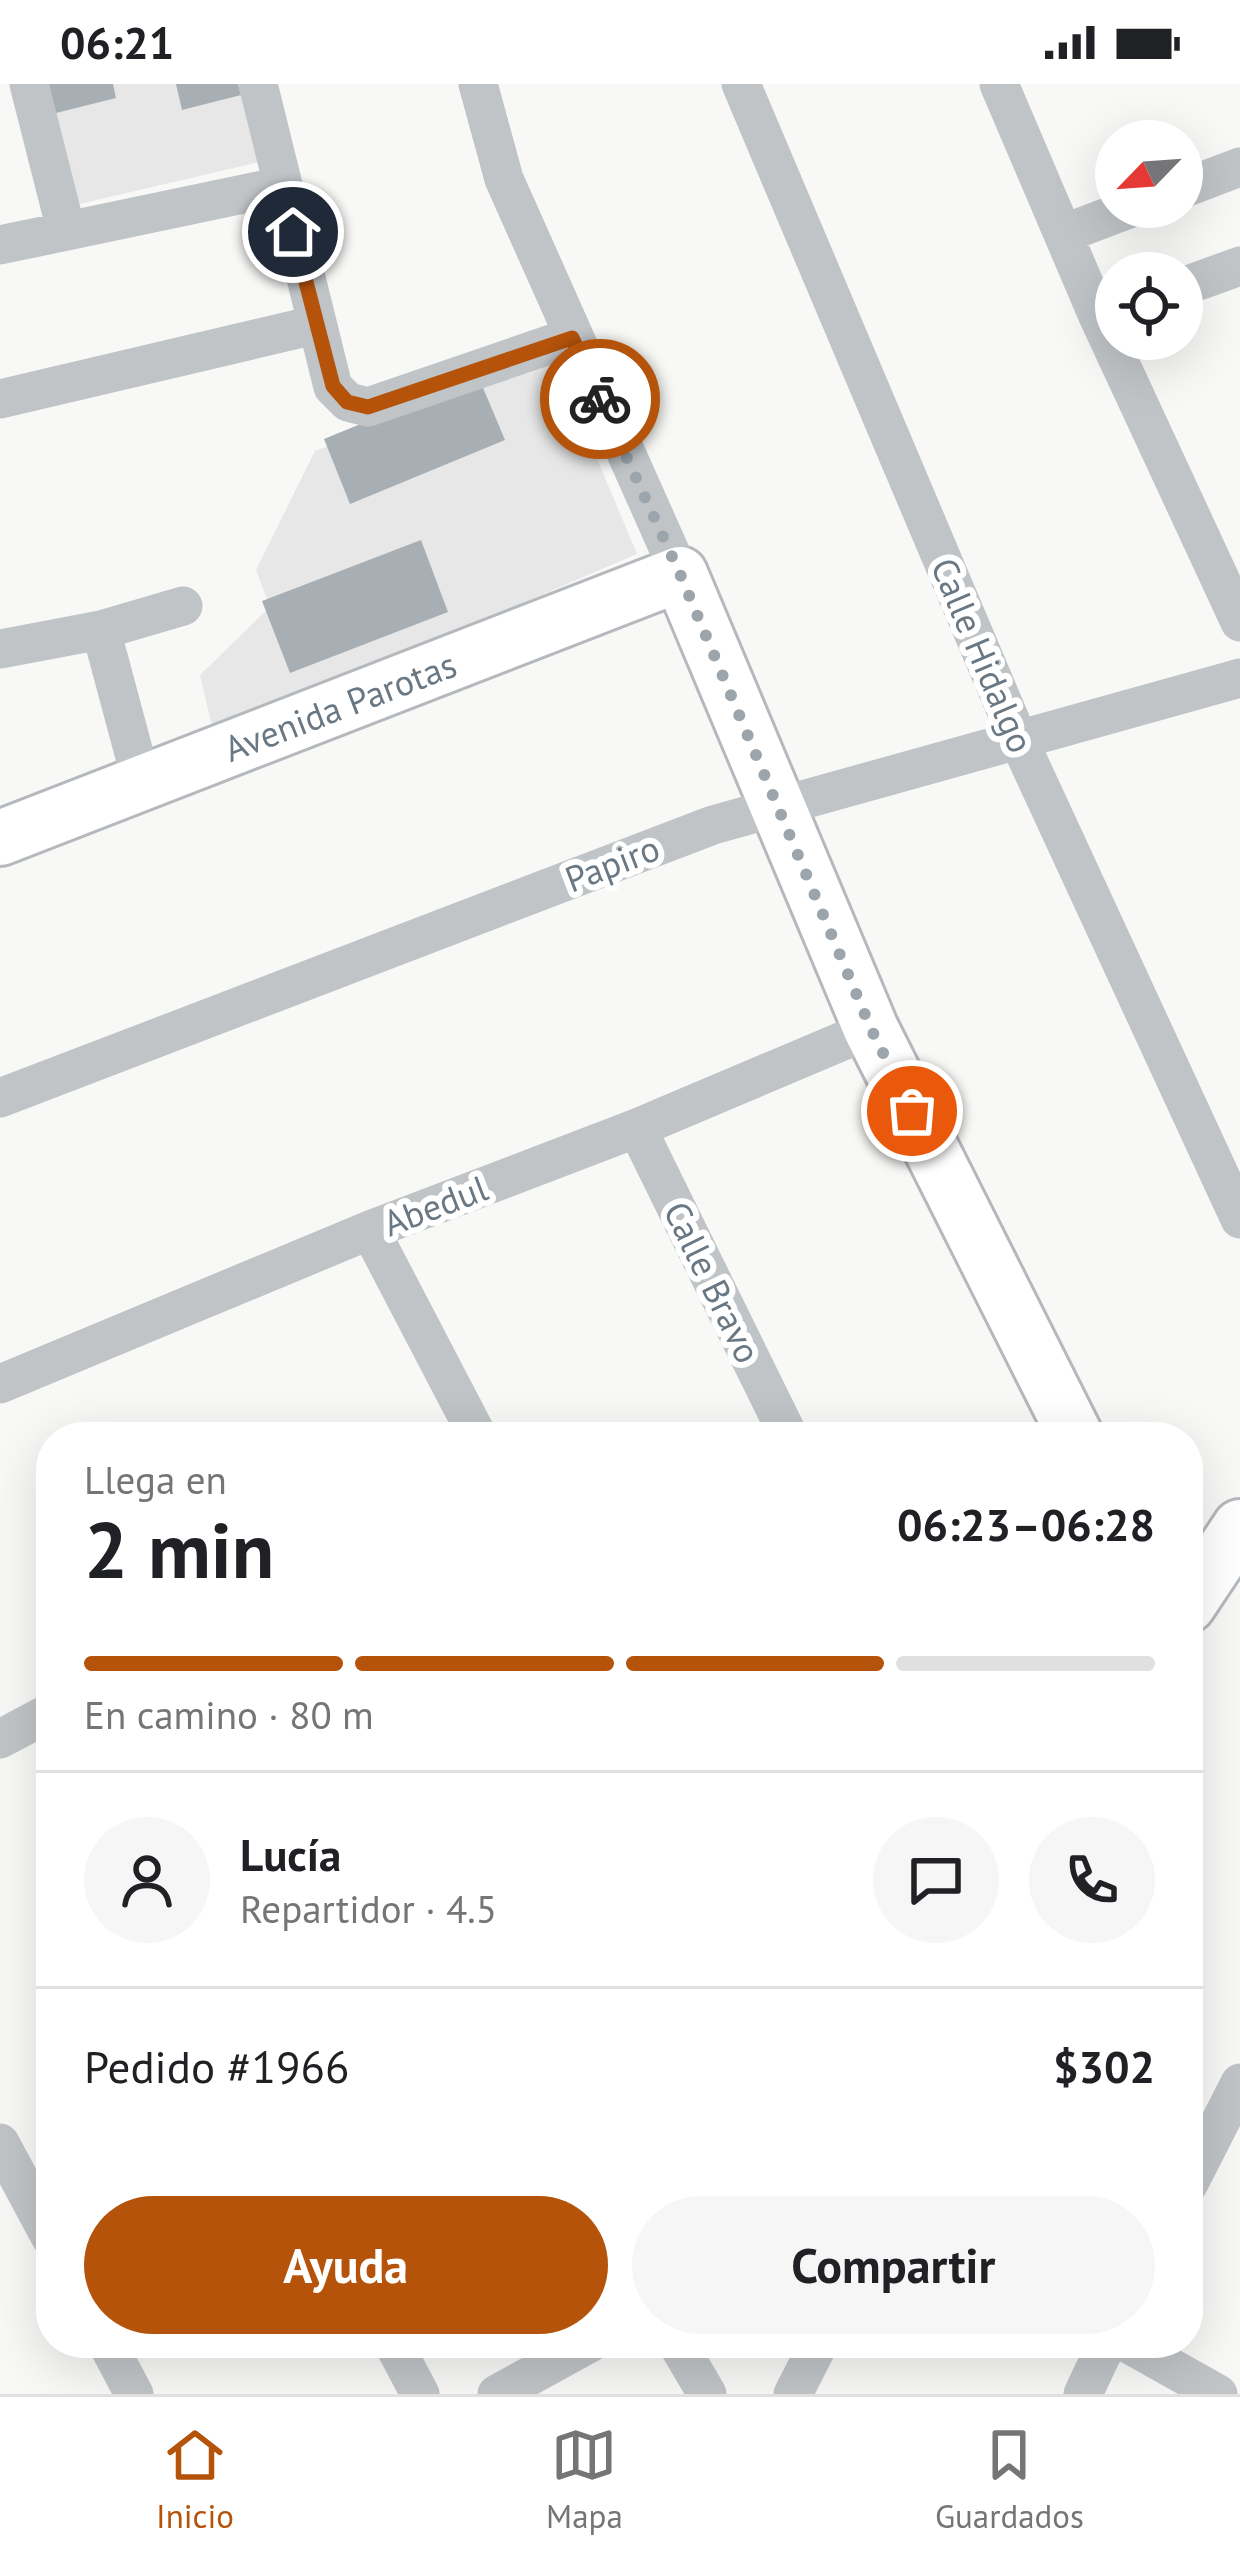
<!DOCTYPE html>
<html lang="es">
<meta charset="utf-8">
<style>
body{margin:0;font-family:"PT Sans",sans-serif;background:#f6f6f6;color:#202124;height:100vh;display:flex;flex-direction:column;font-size:45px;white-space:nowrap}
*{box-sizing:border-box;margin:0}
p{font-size:39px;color:#757577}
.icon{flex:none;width:66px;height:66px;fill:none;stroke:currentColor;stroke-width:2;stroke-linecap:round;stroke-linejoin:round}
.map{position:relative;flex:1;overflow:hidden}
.sheet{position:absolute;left:36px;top:1338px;width:1167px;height:936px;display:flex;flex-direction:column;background:#fff;border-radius:48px;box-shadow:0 12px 48px #0002}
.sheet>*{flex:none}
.needle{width:78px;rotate:245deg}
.tools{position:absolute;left:1095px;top:36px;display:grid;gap:24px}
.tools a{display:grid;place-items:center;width:108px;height:108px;border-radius:50%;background:#fff;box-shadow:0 12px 48px #0002;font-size:60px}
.pin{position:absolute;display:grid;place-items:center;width:102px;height:102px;color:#fff;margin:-51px;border:6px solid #fff;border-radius:50%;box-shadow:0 3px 12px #0007}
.courier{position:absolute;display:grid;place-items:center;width:120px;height:120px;margin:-60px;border:9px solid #b45309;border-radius:50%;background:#fff;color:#222;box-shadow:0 3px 15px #0007}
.overview em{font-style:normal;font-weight:800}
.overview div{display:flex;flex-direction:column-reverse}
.overview{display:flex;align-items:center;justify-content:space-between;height:204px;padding:0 48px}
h1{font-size:78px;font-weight:800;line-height:90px}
.bar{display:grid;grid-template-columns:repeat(4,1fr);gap:18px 12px;align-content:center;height:144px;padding:0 48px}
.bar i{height:15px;border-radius:9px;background:#e0e0e0}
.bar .active{background:#b45309}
.bar p{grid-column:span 4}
.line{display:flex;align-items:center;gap:30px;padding:0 48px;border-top:3px solid #e0e0e0}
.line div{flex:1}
.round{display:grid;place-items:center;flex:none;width:126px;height:126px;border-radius:63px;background:#f6f6f6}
.primary-button{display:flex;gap:24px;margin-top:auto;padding:24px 48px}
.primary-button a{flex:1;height:138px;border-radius:72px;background:#b45309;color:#fff;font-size:48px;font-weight:800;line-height:138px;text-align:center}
.primary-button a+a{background:#f6f6f6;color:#202124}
.status{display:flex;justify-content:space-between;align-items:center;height:84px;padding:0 60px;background:#fff;direction:ltr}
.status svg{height:33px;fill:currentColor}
.tab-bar{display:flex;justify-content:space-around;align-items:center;height:168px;border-top:3px solid #e0e0e0;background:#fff;font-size:33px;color:#757577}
.tab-bar a{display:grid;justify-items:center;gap:6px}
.tab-bar .active{color:#b45309}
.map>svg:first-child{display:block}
.built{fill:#e6e7e6}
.building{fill:#a8afb4}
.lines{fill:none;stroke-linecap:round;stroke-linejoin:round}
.secondary-casing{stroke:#b5b9bd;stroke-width:60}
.street{stroke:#c0c4c7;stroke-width:39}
.secondary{stroke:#fff;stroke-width:54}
.done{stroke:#9ca5ac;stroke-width:12;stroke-dasharray:0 21.6}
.route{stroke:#b45309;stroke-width:15}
.labels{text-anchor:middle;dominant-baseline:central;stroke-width:12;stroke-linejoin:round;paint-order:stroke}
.street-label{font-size:36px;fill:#6a7884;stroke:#fff}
</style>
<div class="status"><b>06:21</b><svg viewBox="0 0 49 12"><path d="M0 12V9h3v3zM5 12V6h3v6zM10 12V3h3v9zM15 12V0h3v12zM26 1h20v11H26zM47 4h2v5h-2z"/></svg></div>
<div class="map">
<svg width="1240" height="2310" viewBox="0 0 1240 2310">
<rect width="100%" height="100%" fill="#f8f8f6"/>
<!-- built -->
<path class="built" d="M43,0H245L264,77L71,122Z
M556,277L637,470L214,651L200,591L270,523L256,486L315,367Z"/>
<!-- building -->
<path class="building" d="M41,0H113L116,14L48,31Z
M176,0H238L241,11L182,26Z
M478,292L505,356L350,420L324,355Z
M421,456L448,528L290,589L262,517Z"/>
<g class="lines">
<!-- secondary casing -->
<g class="secondary-casing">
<path id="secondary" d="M0,754L680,490L871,945L1076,1353
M1188,1521L1240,1443"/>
</g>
<!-- street -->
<path class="street" d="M29,0L66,146
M258,0L333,303L348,318L368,323L572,253
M478,0L504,95L680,490
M741,0L1019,657L1240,1135
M999,0L1098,232L1240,538
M1182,105L1240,83
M1063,150L1134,123
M0,161L282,102
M1182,203L1240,182
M0,315L315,241
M101,546L183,522
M0,565L101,546L142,699
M0,1014L713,741L1240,594
M637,1044L789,1353
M370,1146L478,1353
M0,1300L370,1146L637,1044L871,945
M0,1655L51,1628
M0,2059L51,2154
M1188,2101L1240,1999
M107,2259L134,2310
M393,2259L420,2310
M677,2259L707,2310
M1127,2259L1218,2310
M497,2310L590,2259
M793,2310L819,2259
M1083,2310L1107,2259"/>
<!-- secondary -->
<use href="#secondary" class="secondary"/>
</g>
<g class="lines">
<!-- done -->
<path class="done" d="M600,315L680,490L871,945L912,1027"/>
<!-- route -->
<path class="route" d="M293,148L333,302L347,318L368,323L572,254L600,315"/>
</g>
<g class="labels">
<!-- street labels -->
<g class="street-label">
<text transform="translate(983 571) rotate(67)">Calle Hidalgo</text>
<text transform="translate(340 622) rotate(-21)">Avenida Parotas</text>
<text transform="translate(612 779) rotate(-21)">Papiro</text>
<text transform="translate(435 1121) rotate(-21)">Abedul</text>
<text transform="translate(713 1198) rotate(64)">Calle Bravo</text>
</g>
</g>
</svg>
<div class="tools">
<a><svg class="needle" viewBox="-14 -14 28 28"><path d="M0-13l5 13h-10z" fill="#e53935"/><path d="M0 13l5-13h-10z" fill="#757577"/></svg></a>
<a><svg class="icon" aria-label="locate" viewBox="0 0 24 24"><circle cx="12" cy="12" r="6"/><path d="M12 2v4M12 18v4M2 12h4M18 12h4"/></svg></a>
</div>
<div class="pin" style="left:912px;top:1027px;background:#ea580c"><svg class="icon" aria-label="bag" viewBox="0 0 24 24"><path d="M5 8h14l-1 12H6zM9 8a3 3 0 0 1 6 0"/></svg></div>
<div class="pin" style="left:293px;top:148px;background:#1f2937"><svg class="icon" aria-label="home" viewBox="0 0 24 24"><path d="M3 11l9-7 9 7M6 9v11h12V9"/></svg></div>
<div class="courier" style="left:600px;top:315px"><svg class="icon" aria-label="bike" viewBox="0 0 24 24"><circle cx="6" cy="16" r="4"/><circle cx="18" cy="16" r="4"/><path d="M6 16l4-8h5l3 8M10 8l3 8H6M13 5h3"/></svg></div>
<section class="sheet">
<div class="overview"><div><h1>2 min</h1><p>Llega en</p></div><em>06:23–06:28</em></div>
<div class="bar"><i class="active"></i><i class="active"></i><i class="active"></i><i></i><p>En camino · 80 m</p></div>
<div class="line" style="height:216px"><a class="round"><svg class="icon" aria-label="person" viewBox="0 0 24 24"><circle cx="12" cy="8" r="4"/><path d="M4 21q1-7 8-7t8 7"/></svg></a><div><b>Lucía</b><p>Repartidor · 4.5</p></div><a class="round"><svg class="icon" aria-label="chat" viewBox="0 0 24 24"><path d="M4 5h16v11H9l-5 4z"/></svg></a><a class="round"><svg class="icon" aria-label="phone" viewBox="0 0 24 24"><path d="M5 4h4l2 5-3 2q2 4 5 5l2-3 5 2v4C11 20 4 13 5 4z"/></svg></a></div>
<div class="line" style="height:156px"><div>Pedido #1966</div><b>$302</b></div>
<div class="primary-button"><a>Ayuda</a><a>Compartir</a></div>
</section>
</div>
<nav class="tab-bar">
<a class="active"><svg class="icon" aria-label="home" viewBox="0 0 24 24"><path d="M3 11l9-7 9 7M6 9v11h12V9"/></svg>Inicio</a>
<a><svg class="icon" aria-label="map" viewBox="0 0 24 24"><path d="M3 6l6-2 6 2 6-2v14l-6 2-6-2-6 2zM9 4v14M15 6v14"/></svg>Mapa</a>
<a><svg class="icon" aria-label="saved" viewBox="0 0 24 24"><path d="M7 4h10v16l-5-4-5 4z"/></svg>Guardados</a>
</nav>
